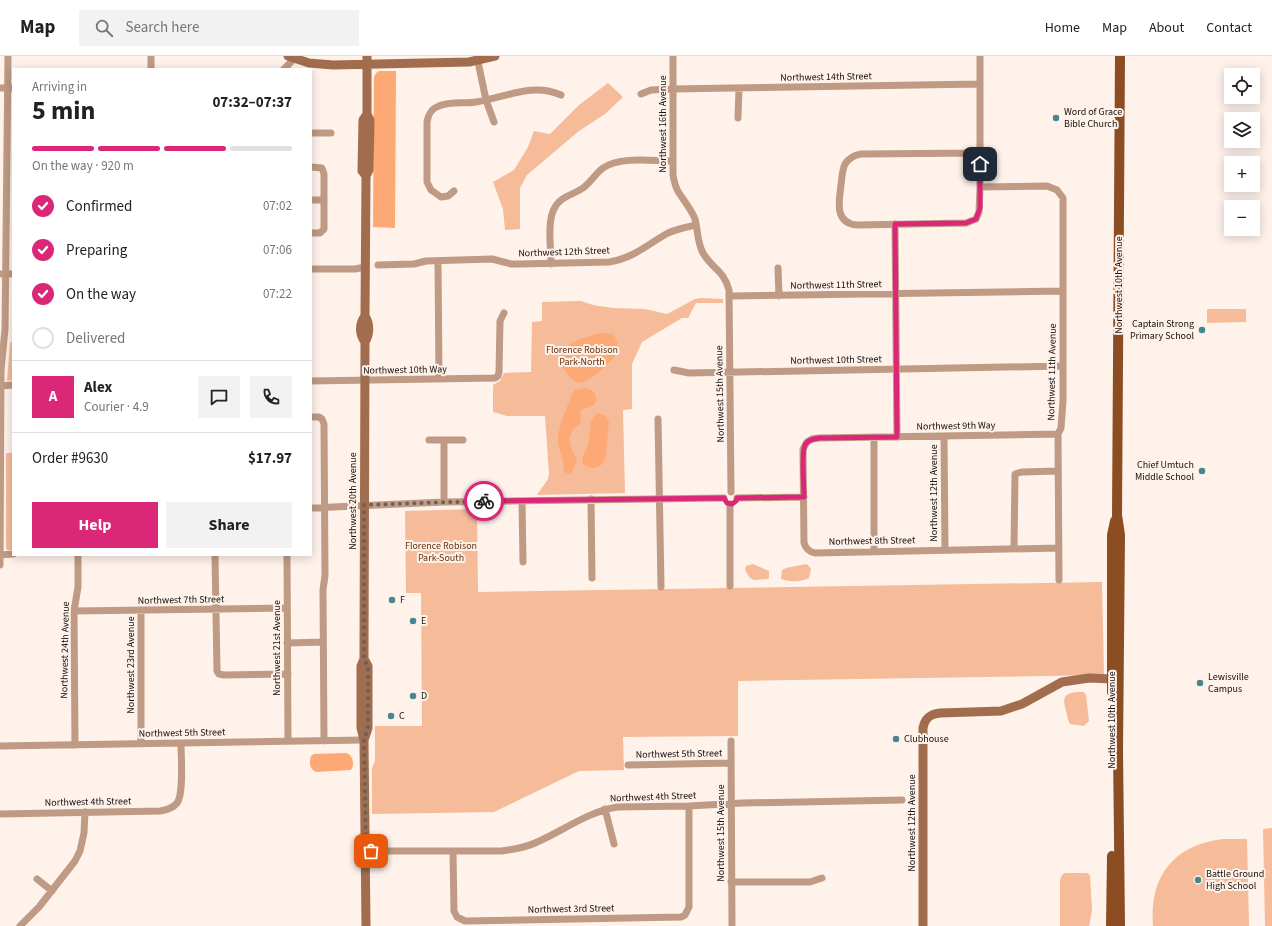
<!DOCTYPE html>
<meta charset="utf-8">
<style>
body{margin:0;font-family:"Source Sans 3",sans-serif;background:#f2f2f2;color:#222;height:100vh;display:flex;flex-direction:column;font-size:15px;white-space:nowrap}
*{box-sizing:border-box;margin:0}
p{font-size:13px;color:#767676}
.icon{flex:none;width:22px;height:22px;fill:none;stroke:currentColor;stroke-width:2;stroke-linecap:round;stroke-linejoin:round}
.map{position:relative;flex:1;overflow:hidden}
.panel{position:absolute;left:12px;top:12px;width:300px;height:488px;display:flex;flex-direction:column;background:#fff;border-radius:0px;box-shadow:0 2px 10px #0003}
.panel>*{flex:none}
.tools{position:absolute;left:1224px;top:12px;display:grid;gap:8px}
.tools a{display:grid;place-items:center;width:36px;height:36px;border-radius:0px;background:#fff;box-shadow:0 2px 10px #0003;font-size:20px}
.pin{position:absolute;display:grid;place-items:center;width:34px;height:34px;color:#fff;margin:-17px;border-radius:8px;box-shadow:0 2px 6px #0006}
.courier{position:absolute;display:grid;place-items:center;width:40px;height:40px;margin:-20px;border:3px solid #db2777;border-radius:50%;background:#fff;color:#222;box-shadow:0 1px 5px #0007}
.summary em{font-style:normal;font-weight:700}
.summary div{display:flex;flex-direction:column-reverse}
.summary{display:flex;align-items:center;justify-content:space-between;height:68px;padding:0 20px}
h1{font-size:26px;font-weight:700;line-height:30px}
.bar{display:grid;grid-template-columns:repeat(4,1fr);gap:6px 4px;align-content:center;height:48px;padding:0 20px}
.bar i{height:5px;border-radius:3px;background:#e0e0e0}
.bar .selected{background:#db2777}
.bar p{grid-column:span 4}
.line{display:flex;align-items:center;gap:10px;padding:0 20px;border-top:1px solid #e0e0e0}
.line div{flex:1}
.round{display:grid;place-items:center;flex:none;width:42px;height:42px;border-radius:0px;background:#f2f2f2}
ol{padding:0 20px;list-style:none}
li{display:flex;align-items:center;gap:12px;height:44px}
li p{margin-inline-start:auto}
li .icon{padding:4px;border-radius:50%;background:#db2777;color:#fff;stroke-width:4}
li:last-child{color:#767676}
li i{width:22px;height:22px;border:2px solid #e0e0e0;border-radius:50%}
.action{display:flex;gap:8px;margin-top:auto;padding:8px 20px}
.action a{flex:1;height:46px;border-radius:0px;background:#db2777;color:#fff;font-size:16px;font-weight:700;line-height:46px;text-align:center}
.action a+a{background:#f2f2f2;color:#222}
header{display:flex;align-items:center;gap:24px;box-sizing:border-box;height:56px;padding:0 20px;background:#fff;border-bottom:1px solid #e0e0e0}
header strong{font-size:19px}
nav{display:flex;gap:22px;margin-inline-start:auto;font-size:14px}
.search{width:280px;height:36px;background:#f2f2f2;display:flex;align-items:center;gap:10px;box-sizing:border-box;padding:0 14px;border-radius:0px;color:#767676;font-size:15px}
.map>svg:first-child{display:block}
.green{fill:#f6bb99}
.water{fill:#fda976}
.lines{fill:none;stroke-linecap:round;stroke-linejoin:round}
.street{stroke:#bf9a84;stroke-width:7}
.secondary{stroke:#a26d4e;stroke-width:9}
.primary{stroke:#8c4d23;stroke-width:10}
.done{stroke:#68605b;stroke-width:4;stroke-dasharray:0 7.2}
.route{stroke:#db2777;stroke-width:5}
.poi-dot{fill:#41898e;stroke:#fef2eb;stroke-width:1.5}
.labels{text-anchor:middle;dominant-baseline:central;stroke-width:4;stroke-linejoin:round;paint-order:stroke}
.street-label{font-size:10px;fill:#18110d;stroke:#fef2eb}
.poi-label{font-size:10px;fill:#18110d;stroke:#fef2eb;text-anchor:start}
.park-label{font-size:10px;fill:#66310a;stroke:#fef2eb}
</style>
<header>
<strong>Map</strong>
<div class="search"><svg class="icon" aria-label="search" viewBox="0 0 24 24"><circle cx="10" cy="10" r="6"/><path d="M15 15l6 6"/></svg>Search here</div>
<nav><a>Home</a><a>Map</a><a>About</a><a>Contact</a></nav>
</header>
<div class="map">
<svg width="1272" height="870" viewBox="0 0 1272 870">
<rect width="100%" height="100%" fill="#fef2eb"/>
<!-- green -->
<path class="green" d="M608,27L623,41L605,58L579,75L527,119L520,132V173L505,174L503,153L493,126L514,114L528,91L534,75L550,78L579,49Z
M701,242L723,243V247H696L688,262H682L642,286L632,308V353L623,354L625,437L537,439L548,423L549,418L545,360H507L493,356V329L500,325L504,317L531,316L532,266L542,265V246L581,245L593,249L613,252L645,253L667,258L695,243Z
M1207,253H1246V266L1207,267Z
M13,284V324L7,325L10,287Z
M6,397H13V494H7L6,491Z
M477,453L478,536L1102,526L1104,619L738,625V680L623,681L624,714L579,715L494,756L372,758V712L375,705V670H422L421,537H406L405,455Z
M753,508L769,515V521L768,523L754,524L750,522L745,514L746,510Z
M806,508L808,509L811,513L809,522C802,526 789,526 781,523L782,514L786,512Z
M1079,636H1084L1086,639L1089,665L1084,670L1070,668C1068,664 1067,660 1066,655C1062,641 1064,637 1079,636Z
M1272,772V870H1265L1263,773Z
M1223,783H1247L1249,870H1153C1149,821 1173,789 1223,783Z
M1065,817H1087L1090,819L1092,855L1089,870H1060V824L1062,819Z"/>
<!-- water -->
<path class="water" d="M379,15H396L395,172L373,171L374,21L376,17Z
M600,277L613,278C616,282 619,289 618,295C616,303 587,328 579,327C573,326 568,320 565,315C548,290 583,282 600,277Z
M585,332C593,333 597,338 596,346C592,354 585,350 581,355C580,357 581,363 581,366C579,369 576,370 574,373C565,383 572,395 577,404L572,416L568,418L564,415L563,406L558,387V379L562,364L572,338L575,334Z
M599,357L606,360L609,365L606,400C604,407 600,412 593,412L583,409C581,400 586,396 588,388C590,379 588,360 599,357Z
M346,697C353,699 355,708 351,714L316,716C309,712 309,707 311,700L314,698Z"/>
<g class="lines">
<!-- street -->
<path class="street" d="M673,0V119C674,125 675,131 679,137C684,145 691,153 695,163C698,174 697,186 703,197C712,213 724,214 729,234L731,436
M477,1L486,44L494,66
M151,13V0
M284,13L294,3
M0,32H13
M641,38L651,34L672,33L980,28
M738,62L739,32
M311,77H331
M980,97L861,98C855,99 849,102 845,108C842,114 842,122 841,129C839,145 834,167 857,169L966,167L976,163L979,156L980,131V0
M311,111L322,112L324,118V173L320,177H311
M980,131L1047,130L1057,134L1063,142V345L1061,372L1058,378L1059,524
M454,135L448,140L441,141L431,134L427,126V66C428,59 432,52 439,50C450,45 465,48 476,46C504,42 532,26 561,39
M311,144H324
M895,168L897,381
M438,205L439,323
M551,208C551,193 547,166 554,153C560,140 573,139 583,132C591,126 595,118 603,112C620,100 653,105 672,105
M378,209L414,208L426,205L492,203L511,208H521L609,206C634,202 648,188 668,177C677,173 686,171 696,169
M778,212L779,240
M311,213H355L365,211
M0,218H13
M730,240L1063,235
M674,314L689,317L1063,310
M311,325L495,322L498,320L499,316L500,265L504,257
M1,330L13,329
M311,361H319L322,363L324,368L325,519L323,534L324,685
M658,363L661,531
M944,380L945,494
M429,384H463
M444,384V446
M807,386L803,393L804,487C806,493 809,496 815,497L1059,492
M807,386L812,383L819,382L1058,378
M737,442L804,441
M591,443L592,522
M522,445L523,506
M730,448V530
M311,452L444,446L724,442
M1014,493L1015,418L1022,416L1058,415
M874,495V381
M0,499L13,498
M215,499L217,615L219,618L224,619L288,618
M287,499L288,685
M0,509L1,314L5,273L8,0
M74,555L287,552
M287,587L323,586
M731,685L732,870
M141,688V554
M75,689L74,555L78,531V499
M0,690L364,684
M628,709L731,707
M605,753L614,788
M0,758L160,755C167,754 173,752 177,747C184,738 181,700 181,687
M366,795H502C514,793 525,792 535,787C563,775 587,756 617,751L689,750L743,747L902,744
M453,796L454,855L457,861L465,865L681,861L685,859L689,851V750
M37,823L52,835
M731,826H810L822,822
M20,870L39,851L75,805L80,795L84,777L85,756"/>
<!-- secondary -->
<path class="secondary" d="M288,0L309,7L333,9L469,6L495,0
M366,120L362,115L363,64L367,58
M365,286C359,278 359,268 365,260
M364,603L368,610V672L364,684
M366,870L364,684L361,672V610L364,603L365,286C370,278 370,268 365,260L366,120L369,114L370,64L367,58V0
M923,870V672C925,662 930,658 940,657L1001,655L1022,648L1062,626L1089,622L1112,623"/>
<!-- primary -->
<path class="primary" d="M1112,636V479L1115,465
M1111,870L1112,800
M1120,870L1118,694L1120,479L1117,459L1120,0"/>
</g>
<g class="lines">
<!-- done -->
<path class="done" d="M371,795H366L364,684L368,672V610L364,604V449L484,445"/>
<!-- route -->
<path class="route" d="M484,445L724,442L727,447L732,448L736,445L737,442L804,441C804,430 801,397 805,389C807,384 813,383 819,382L897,381L895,168L966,167L976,163L980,152V108"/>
</g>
<!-- markers -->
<g class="poi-dot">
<circle cx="1056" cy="62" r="4"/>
<circle cx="1202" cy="274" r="4"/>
<circle cx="1202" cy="415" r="4"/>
<circle cx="392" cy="544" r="4"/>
<circle cx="413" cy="565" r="4"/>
<circle cx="1200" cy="627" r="4"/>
<circle cx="413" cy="640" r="4"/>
<circle cx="391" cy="660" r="4"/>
<circle cx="896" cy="683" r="4"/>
<circle cx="1198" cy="824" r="4"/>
</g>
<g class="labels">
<!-- street labels -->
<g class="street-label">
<text transform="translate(826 21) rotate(-1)">Northwest 14th Street</text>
<text transform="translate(663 68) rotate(-90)">Northwest 16th Avenue</text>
<text transform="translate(564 196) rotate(-2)">Northwest 12th Street</text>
<text transform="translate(836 229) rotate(-1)">Northwest 11th Street</text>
<text transform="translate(1119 229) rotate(-90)">Northwest 10th Avenue</text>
<text transform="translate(836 304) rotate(-1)">Northwest 10th Street</text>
<text transform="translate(405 314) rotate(-1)">Northwest 10th Way</text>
<text transform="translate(1052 316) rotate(-89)">Northwest 11th Avenue</text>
<text transform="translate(720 338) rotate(-91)">Northwest 15th Avenue</text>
<text transform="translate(956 370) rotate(-1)">Northwest 9th Way</text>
<text transform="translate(934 437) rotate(-90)">Northwest 12th Avenue</text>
<text transform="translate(353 445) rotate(-90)">Northwest 20th Avenue</text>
<text transform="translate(872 485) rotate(-1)">Northwest 8th Street</text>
<text transform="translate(181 544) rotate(-1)">Northwest 7th Street</text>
<text transform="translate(277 592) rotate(-90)">Northwest 21st Avenue</text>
<text transform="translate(65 594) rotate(-89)">Northwest 24th Avenue</text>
<text transform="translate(131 609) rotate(-90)">Northwest 23rd Avenue</text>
<text transform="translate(1112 664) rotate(-90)">Northwest 10th Avenue</text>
<text transform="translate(182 677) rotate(-1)">Northwest 5th Street</text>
<text transform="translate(679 698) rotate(-1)">Northwest 5th Street</text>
<text transform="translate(653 741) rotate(-2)">Northwest 4th Street</text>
<text transform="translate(88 746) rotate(-1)">Northwest 4th Street</text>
<text transform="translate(912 767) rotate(-90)">Northwest 12th Avenue</text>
<text transform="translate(721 777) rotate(-90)">Northwest 15th Avenue</text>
<text transform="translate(571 853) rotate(-1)">Northwest 3rd Street</text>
</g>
<!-- poi labels -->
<g class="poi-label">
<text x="1064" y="56">Word of Grace<tspan x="1064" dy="12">Bible Church</tspan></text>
<text x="1194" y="268" text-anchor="end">Captain Strong<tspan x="1194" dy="12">Primary School</tspan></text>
<text x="1194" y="409" text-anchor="end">Chief Umtuch<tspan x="1194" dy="12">Middle School</tspan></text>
<text x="400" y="544">F</text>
<text x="421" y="565">E</text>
<text x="1208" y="621">Lewisville<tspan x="1208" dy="12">Campus</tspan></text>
<text x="421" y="640">D</text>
<text x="399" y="660">C</text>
<text x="904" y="683">Clubhouse</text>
<text x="1206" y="818">Battle Ground<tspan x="1206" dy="12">High School</tspan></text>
</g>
<!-- park labels -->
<g class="park-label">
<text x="582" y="294">Florence Robison<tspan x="582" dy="12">Park-North</tspan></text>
<text x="441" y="490">Florence Robison<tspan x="441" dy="12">Park-South</tspan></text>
</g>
</g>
</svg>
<div class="tools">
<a><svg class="icon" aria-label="locate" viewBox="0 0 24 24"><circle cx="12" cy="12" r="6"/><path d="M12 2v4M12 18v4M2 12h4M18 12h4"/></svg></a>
<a><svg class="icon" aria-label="layers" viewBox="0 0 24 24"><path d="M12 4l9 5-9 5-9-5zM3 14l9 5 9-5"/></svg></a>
<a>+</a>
<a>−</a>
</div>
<div class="pin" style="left:371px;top:795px;background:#ea580c"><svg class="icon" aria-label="bag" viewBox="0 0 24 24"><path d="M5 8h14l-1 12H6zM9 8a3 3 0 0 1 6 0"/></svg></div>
<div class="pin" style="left:980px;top:108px;background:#1f2937"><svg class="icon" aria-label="home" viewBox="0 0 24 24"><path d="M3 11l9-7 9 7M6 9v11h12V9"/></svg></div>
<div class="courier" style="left:484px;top:445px"><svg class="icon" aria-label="bike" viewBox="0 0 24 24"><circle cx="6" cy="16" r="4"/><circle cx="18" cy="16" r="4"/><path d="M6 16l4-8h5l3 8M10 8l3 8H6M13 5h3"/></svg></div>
<section class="panel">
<div class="summary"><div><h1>5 min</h1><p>Arriving in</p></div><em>07:32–07:37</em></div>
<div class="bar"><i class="selected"></i><i class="selected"></i><i class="selected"></i><i></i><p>On the way · 920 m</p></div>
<ol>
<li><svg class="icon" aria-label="check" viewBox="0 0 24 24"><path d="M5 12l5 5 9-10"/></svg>Confirmed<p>07:02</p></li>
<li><svg class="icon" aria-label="check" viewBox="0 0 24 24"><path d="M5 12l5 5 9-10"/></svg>Preparing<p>07:06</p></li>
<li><svg class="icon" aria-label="check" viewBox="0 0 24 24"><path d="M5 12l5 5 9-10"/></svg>On the way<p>07:22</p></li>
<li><i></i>Delivered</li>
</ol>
<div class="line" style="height:72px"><b class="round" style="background:#db2777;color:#fff">A</b><div><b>Alex</b><p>Courier · 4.9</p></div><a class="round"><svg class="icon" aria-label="chat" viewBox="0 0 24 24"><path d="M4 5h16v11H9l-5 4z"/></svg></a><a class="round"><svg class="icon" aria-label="phone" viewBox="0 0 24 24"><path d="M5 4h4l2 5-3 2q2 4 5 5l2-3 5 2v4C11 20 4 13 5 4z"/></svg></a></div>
<div class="line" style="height:52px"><div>Order #9630</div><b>$17.97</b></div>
<div class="action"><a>Help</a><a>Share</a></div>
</section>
</div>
